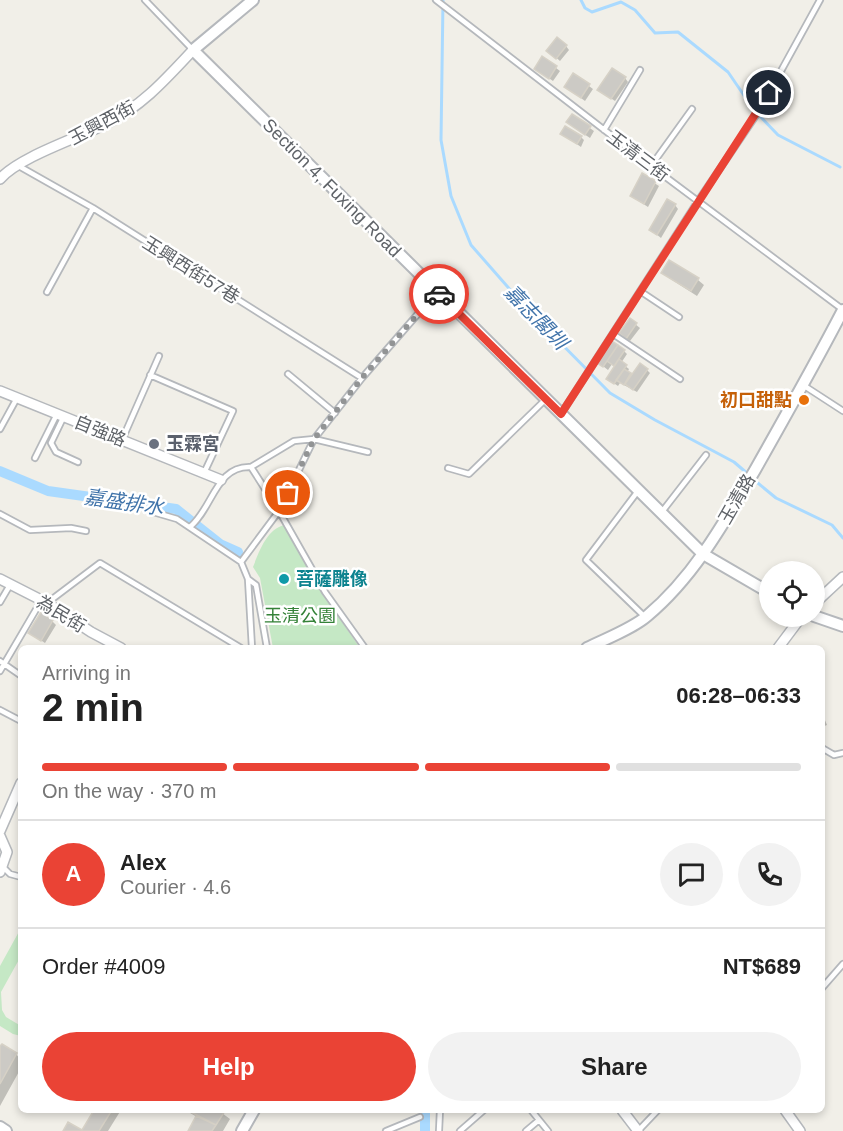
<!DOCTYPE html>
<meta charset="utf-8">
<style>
body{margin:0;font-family:Helvetica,"Noto Sans TC",sans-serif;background:#f2f2f2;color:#222;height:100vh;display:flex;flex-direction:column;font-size:22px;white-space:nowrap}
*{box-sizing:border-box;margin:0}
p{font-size:20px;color:#767676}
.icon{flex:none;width:33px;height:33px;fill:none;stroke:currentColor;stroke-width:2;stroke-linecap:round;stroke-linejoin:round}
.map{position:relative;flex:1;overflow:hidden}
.sheet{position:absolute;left:18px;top:645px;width:807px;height:468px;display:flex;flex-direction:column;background:#fff;border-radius:9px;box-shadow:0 3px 9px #0003}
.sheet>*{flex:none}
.fabs{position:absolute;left:759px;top:561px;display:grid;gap:12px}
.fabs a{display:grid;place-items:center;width:66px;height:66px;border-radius:50%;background:#fff;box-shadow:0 3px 9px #0003;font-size:30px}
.pin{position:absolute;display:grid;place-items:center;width:51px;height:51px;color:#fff;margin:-26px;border:3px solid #fff;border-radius:50%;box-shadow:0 2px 6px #0007}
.courier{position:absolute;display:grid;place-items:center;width:60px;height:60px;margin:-30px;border:4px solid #ea4335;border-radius:50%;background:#fff;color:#222;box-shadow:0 2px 8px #0007}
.overview em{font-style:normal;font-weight:700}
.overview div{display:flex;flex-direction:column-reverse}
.overview{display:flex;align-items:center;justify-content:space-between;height:102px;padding:0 24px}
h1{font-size:39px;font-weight:700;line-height:45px}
.bar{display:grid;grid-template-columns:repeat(4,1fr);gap:9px 6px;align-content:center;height:72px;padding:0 24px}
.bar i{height:8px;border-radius:4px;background:#e0e0e0}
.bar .current{background:#ea4335}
.bar p{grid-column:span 4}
.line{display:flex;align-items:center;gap:15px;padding:0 24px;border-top:2px solid #e0e0e0}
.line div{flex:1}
.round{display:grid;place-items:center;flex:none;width:63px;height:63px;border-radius:32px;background:#f2f2f2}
.action{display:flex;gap:12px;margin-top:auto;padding:12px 24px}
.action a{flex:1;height:69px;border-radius:36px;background:#ea4335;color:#fff;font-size:24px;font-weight:700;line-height:69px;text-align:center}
.action a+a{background:#f2f2f2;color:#222}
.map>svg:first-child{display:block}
.green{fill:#c5e8c5}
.shadow{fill:#0003}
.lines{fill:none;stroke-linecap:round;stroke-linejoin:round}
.stream{stroke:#aadaff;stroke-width:3}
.canal{stroke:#aadaff;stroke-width:10}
.building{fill:#cccac5;stroke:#d6d1c6;stroke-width:1.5}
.service-casing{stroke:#b5b8bc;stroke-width:8}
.minor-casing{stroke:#b5b8bc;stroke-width:12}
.tertiary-casing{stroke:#b5b8bc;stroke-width:14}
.service{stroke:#fff;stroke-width:4.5}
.minor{stroke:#fff;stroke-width:9}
.tertiary{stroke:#fff;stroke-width:10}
.done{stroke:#929495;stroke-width:6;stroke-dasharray:0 10.8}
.route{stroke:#ea4335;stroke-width:8}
.food-dot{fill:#e8710a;stroke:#fff;stroke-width:2}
.worship-dot{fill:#6b7280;stroke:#fff;stroke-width:2}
.culture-dot{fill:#0f9aa8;stroke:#fff;stroke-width:2}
.labels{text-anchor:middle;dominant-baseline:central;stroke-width:5;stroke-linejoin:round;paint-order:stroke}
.street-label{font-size:18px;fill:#5f6368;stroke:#fff}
.food-label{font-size:18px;font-weight:bold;fill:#c56008;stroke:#fff;text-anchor:end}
.worship-label{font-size:18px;font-weight:bold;fill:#5b616d;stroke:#fff;text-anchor:start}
.culture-label{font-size:18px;font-weight:bold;fill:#0d838f;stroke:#fff;text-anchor:start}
.park-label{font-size:18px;fill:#348238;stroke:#fff}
.water-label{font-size:20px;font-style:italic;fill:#4174aa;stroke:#fff}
</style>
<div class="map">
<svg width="843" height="1131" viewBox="0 0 843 1131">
<rect width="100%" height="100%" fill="#f1efe8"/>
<!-- green -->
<path class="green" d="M285,525L320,590L360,648H273L260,578L253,567C259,552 267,528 285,525Z
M21,928V956L1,992L2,1010L6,1017L21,1026V1036L13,1034L0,1026V966Z"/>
<!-- shadow -->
<path class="shadow" d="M566,46L569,50L560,61L552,54Z
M543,58L560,71L553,81L540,72Z
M574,75L593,89L585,101L570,90Z
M625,78L628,82L615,101L603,93Z
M573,116L594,131L590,138L572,126Z
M562,134L581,137L584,140L581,147Z
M643,176L659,186L648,207L631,196Z
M675,205L678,209L661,238L651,230Z
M663,272L698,280L704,285L697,296L669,278Z
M630,320L640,328L630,341L624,337Z
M624,351L627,354L621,363L629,369L627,373L633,376L647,370L650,373L637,392L620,383L618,386L612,382L616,367L612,364L608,370L599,363Z
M52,621L56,625L45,643L30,633Z
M822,713L827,725L822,727Z
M0,1048L16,1054L21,1060V1068L0,1106Z
M96,1110H121L108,1131H83Z
M185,1110H218L230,1119L223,1131H190L197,1117Z"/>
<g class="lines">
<!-- stream -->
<path class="stream" d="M443,0L441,140L451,196L471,245L527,309L610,393L655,420L734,462L748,474
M581,0L585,8L592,12L621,2L635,10L655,33L678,32L728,72L754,110L778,135L840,167
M753,479L776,498L832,525L843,538"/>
<!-- canal -->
<path class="canal" d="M0,471L48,491L176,509L220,544L238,552
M425,1110V1131"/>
</g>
<!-- building -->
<path class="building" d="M557,37L567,45L556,59L546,51Z
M542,56L557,66L549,79L534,69Z
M612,68L626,77L611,99L597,90Z
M573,73L590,84L581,98L564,87Z
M572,114L591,126L585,135L566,122Z
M565,126L582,136L577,144L560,134Z
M642,173L656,181L644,204L630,196Z
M667,199L676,204L657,235L649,230Z
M669,260L699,278L691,291L661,273Z
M630,318L637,323L626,339L619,333Z
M612,341L618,345L603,367L597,363Z
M618,345L625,350L614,366L607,361Z
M619,359L627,365L614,384L606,379Z
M640,363L648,369L633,390L625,384Z
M624,369L631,373L624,385L616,380Z
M41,612L53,620L41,641L28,633Z
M2,1044L17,1053L0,1084V1046Z
M94,1110H112L99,1131H63L68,1122L82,1130Z
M187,1110H222L225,1111L216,1125Z
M196,1116L216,1125L212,1131H188Z"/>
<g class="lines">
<!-- service casing -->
<g class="service-casing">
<path id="service" d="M145,0L193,50
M436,0L651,166L842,309
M604,130L640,70
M17,165L93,208L362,378
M651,166L692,109
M640,291L679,317
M47,292L93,208
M613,334L680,379
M288,374L335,413
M150,375L233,411L204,473
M803,385L843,411
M561,414L698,201L759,111L820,0
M64,416L51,443L56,452L78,462
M0,429L17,398
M122,440L159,356
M35,458L57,414
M251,467L294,441L314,439L368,452
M448,468L469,474L546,399
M638,491L586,560L644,616
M153,512L177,519L241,562
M661,513L706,455
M0,514L30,530L71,528L86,531
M190,527C213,508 216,465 251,467L279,511L241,562L248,579L252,648
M248,579L256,585L267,648
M0,602L10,585
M47,603L100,563L241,648
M365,648L325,592L279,511L314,439L362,378L437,292
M0,661L20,675
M0,671L41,601
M0,710L21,721
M822,748L834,755L843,753
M3,867L10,874L21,877
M822,988L843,964
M531,1110L548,1131
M386,1131L420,1117
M439,1131L440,1110
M460,1131L484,1110
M526,1131L539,1120
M638,1131L658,1110"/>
</g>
<!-- minor casing -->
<g class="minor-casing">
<path id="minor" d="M0,179C19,157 78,138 106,124C142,106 165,80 193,50
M0,391L221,480
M0,579L47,603L91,632L121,648
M814,604L843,577
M778,648L802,616
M0,831L21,783
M0,836L7,852L0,872
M622,1110L638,1131
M785,1110L800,1131"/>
</g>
<!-- tertiary casing -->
<g class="tertiary-casing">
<path id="tertiary" d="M253,0L193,50L703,554L770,593
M814,616L843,626
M587,648C605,639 632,629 647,616C694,577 725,521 755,470C785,417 815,364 843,310
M0,1127L6,1131
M242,1131L254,1110"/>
</g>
<!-- service -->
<use href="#service" class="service"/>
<!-- minor -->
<use href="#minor" class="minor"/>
<!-- tertiary -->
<use href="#tertiary" class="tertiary"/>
</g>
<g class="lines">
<!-- done -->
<path class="done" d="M288,493L314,439L362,378L437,292L439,294"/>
<!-- route -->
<path class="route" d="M439,294L561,414L769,93"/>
</g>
<!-- markers -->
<circle class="food-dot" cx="804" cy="400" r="6"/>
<circle class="worship-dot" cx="154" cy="444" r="6"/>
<circle class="culture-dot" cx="284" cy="579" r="6"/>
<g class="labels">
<!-- street labels -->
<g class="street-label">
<text transform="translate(102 123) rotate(-28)">玉興西街</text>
<text transform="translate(638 156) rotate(37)">玉清三街</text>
<text transform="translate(332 188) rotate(45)">Section 4, Fuxing Road</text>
<text transform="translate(191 270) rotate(32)">玉興西街57巷</text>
<text transform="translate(100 431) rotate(22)">自強路</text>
<text transform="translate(737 499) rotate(-60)">玉清路</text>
<text transform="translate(61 614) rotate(31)">為民街</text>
</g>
<!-- food labels -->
<g class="food-label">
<text x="792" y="400">初口甜點</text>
</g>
<!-- worship labels -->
<g class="worship-label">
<text x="166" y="444">玉霖宮</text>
</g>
<!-- culture labels -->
<g class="culture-label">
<text x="296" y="579">菩薩雕像</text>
</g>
<!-- park labels -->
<g class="park-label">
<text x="300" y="616">玉清公園</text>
</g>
<!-- water labels -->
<g class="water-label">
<text transform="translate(536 317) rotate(46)">嘉志閣圳</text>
<text transform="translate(124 502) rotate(8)">嘉盛排水</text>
</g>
</g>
</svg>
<div class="fabs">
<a><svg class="icon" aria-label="locate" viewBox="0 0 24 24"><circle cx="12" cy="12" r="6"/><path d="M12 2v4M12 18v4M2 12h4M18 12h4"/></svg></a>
</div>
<div class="pin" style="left:288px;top:493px;background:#ea580c"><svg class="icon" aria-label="bag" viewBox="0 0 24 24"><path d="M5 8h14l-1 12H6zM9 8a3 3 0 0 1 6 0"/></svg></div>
<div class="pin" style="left:769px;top:93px;background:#1f2937"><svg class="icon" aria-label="home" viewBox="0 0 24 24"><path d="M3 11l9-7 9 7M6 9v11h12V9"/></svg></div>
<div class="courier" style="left:439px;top:294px"><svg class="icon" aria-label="car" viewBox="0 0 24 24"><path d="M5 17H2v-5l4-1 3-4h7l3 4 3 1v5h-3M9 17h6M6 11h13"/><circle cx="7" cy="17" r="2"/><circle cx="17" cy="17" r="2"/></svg></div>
<section class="sheet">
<div class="overview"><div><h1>2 min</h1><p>Arriving in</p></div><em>06:28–06:33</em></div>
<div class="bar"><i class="current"></i><i class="current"></i><i class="current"></i><i></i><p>On the way · 370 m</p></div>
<div class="line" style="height:108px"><b class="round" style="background:#ea4335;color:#fff">A</b><div><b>Alex</b><p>Courier · 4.6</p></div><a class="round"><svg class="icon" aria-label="chat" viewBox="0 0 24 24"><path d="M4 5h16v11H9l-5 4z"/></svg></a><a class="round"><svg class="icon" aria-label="phone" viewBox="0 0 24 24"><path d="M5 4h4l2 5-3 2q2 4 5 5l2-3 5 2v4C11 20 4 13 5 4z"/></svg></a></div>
<div class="line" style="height:78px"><div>Order #4009</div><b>NT$689</b></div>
<div class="action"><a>Help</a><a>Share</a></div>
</section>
</div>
